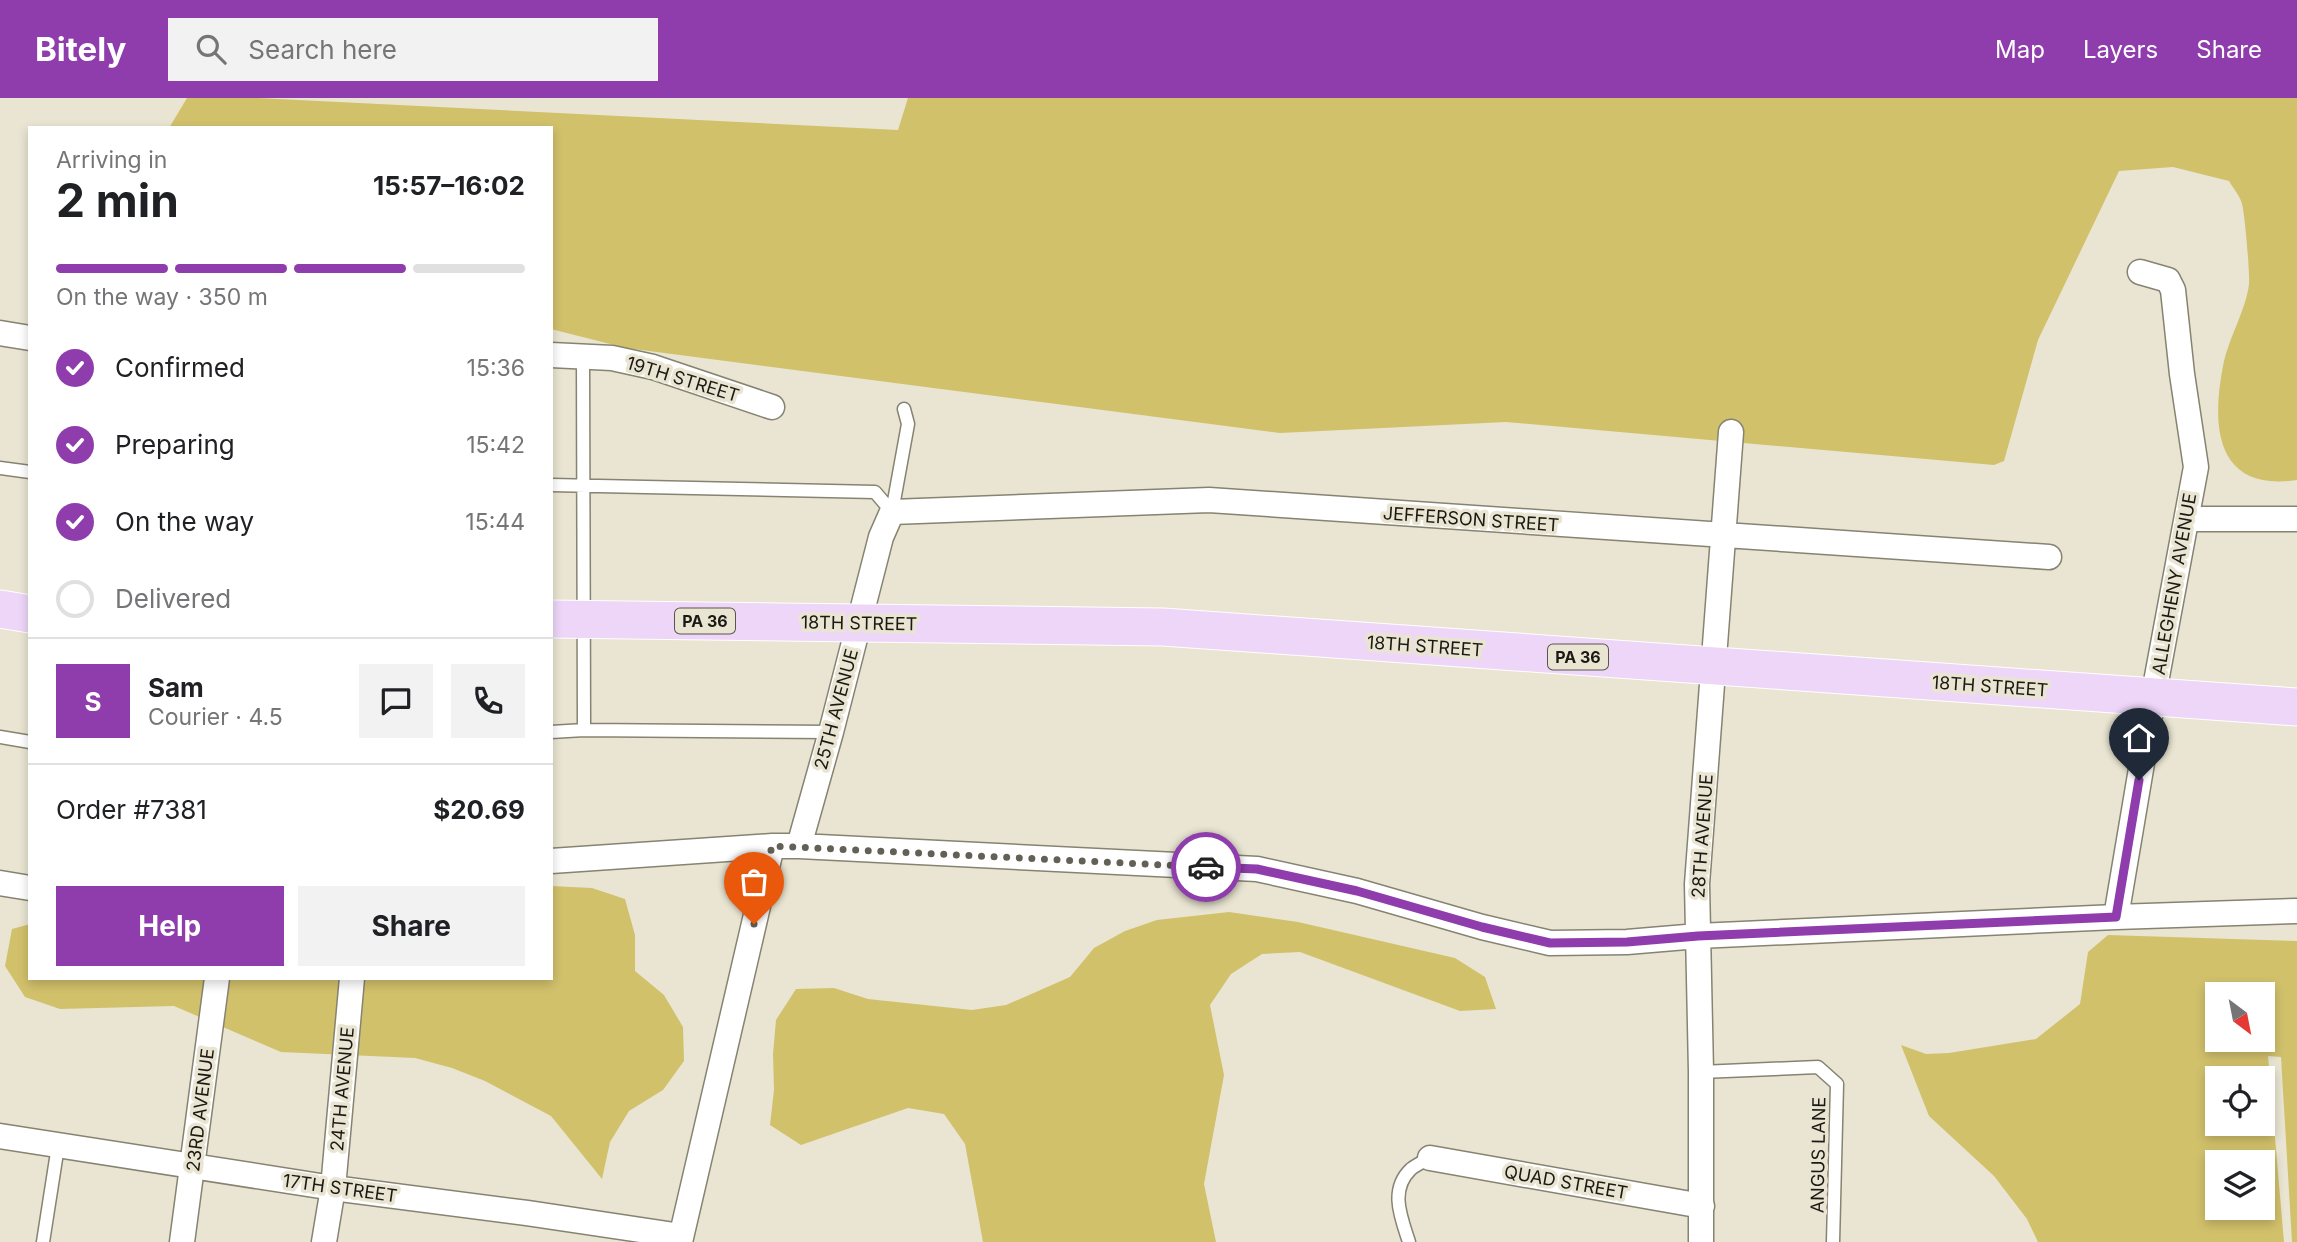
<!DOCTYPE html>
<meta charset="utf-8">
<style>
body{margin:0;font-family:Inter,sans-serif;background:#f2f2f2;color:#202124;height:100vh;display:flex;flex-direction:column;font-size:26px;white-space:nowrap}
*{box-sizing:border-box;margin:0}
p{font-size:23px;color:#757577}
.icon{flex:none;width:38px;height:38px;fill:none;stroke:currentColor;stroke-width:2;stroke-linecap:round;stroke-linejoin:round}
.map{position:relative;flex:1;overflow:hidden}
.details{position:absolute;left:28px;top:28px;width:525px;height:854px;display:flex;flex-direction:column;background:#fff;border-radius:0px;box-shadow:0 4px 10px #0003}
.details>*{flex:none}
.needle{width:46px;rotate:148deg}
.tools{position:absolute;left:2205px;top:884px;display:grid;gap:14px}
.tools a{display:grid;place-items:center;width:70px;height:70px;border-radius:0px;background:#fff;box-shadow:0 4px 10px #0003;font-size:35px}
.pin{position:absolute;display:grid;place-items:center;width:60px;height:60px;color:#fff;margin:-72px -30px;border-radius:50% 50% 50% 0;rotate:-45deg;box-shadow:0 0 7px #0007}
.pin .icon{rotate:45deg}
.courier{position:absolute;display:grid;place-items:center;width:70px;height:70px;margin:-35px;border:5px solid #8f3dac;border-radius:50%;background:#fff;color:#222;box-shadow:0 2px 9px #0007}
.summary em{font-style:normal;font-weight:700}
.summary div{display:flex;flex-direction:column-reverse}
.summary{display:flex;align-items:center;justify-content:space-between;height:119px;padding:0 28px}
h1{font-size:46px;font-weight:700;line-height:52px}
.bar{display:grid;grid-template-columns:repeat(4,1fr);gap:10px 7px;align-content:center;height:84px;padding:0 28px}
.bar i{height:9px;border-radius:5px;background:#e0e0e0}
.bar .on{background:#8f3dac}
.bar p{grid-column:span 4}
.line{display:flex;align-items:center;gap:18px;padding:0 28px;border-top:2px solid #e0e0e0}
.line div{flex:1}
.round{display:grid;place-items:center;flex:none;width:74px;height:74px;border-radius:0px;background:#f2f2f2}
ol{padding:0 28px;list-style:none}
li{display:flex;align-items:center;gap:21px;height:77px}
li p{margin-inline-start:auto}
li .icon{padding:7px;border-radius:50%;background:#8f3dac;color:#fff;stroke-width:4}
li:last-child{color:#757577}
li i{width:38px;height:38px;border:4px solid #e0e0e0;border-radius:50%}
.primary-button{display:flex;gap:14px;margin-top:auto;padding:14px 28px}
.primary-button a{flex:1;height:80px;border-radius:0px;background:#8f3dac;color:#fff;font-size:28px;font-weight:700;line-height:80px;text-align:center}
.primary-button a+a{background:#f2f2f2;color:#202124}
header{display:flex;align-items:center;gap:42px;box-sizing:border-box;height:98px;padding:0 35px;background:#8f3dac;color:#fff}
header strong{font-size:33px}
nav{display:flex;gap:38px;margin-inline-start:auto;font-size:24px}
.search{width:490px;height:63px;background:#f2f2f2;display:flex;align-items:center;gap:18px;box-sizing:border-box;padding:0 24px;border-radius:0px;color:#757577;font-size:26px}
.map>svg:first-child{display:block}
.green{fill:#d2c16b;fill-rule:evenodd}
.lines{fill:none;stroke-linecap:round;stroke-linejoin:round}
.lane-casing{stroke:#868372;stroke-width:15}
.street-casing{stroke:#868372;stroke-width:27}
.primary-casing{stroke:#fff;stroke-width:39}
.lane{stroke:#fff;stroke-width:12}
.street{stroke:#fff;stroke-width:24}
.primary{stroke:#eed6f8;stroke-width:37}
.done{stroke:#636056;stroke-width:7;stroke-dasharray:0 12.6}
.route{stroke:#8f3dac;stroke-width:9}
.labels{text-anchor:middle;dominant-baseline:central;stroke-width:7;stroke-linejoin:round;paint-order:stroke}
.shield{fill:#e9e5d2;stroke:#59564c;stroke-width:2}
.shield-label{font-size:16px;font-weight:bold;fill:#1b1913}
.street-label{font-size:18px;fill:#1b1913;stroke:#e9e5d2}
</style>
<header>
<strong>Bitely</strong>
<div class="search"><svg class="icon" aria-label="search" viewBox="0 0 24 24"><circle cx="10" cy="10" r="6"/><path d="M15 15l6 6"/></svg>Search here</div>
<nav><a>Map</a><a>Layers</a><a>Share</a></nav>
</header>
<div class="map">
<svg width="2297" height="1144" viewBox="0 0 2297 1144">
<rect width="100%" height="100%" fill="#e9e5d2"/>
<!-- green -->
<path class="green" d="M187,0H258L898,32L908,0H2297V382C2216,394 2211,329 2223,268C2228,241 2246,212 2249,186C2250,176 2245,117 2242,106C2240,98 2233,90 2229,83L2173,69L2119,73L2038,242L2004,363L1994,367L1506,324L1280,335L626,250L551,231V30H169Z
M551,788L592,790L625,801L635,837V873L664,897L683,929L684,963L663,992L629,1013L610,1044L602,1081L551,1018L485,983L452,970L415,960L281,954L174,908L60,911L25,899L5,868L12,831L30,826V880H551Z
M1229,814L1298,824L1455,860L1485,879L1496,911L1460,913L1300,854L1262,856L1231,876L1210,907L1224,977L1204,1086L1216,1144H983L965,1046L944,1016L908,1010L801,1047L770,1027L774,992L773,956L776,922L796,891L834,890L868,901L972,912L1006,907L1070,879L1094,850L1125,833L1157,822Z
M2108,837L2297,843V1144H2292L2281,959L2268,958L2284,1144H2038L2027,1121L1994,1078L1929,1018L1901,947L1926,956L1949,955L2036,941L2080,906L2088,854ZM2218,896H2263V942H2217ZM2263,980V1026H2217V980ZM2263,1064V1110H2217V1064Z"/>
<g class="lines">
<!-- lane casing -->
<g class="lane-casing">
<path id="lane" d="M583,258L584,632
M0,370L30,374
M551,387L875,394L892,414
M892,414L908,326L904,311
M551,634L584,632L831,634
M0,639L30,644
M1701,974L1818,969L1837,986L1833,1144
M43,1144L58,1048
M1409,1144C1401,1119 1389,1092 1411,1071C1416,1067 1424,1063 1430,1060"/>
</g>
<!-- street casing -->
<g class="street-casing">
<path id="street" d="M0,235L30,240
M551,257L612,260L653,269L772,309
M2187,421H2297
M799,748L831,634L881,439L892,414L1209,402L2049,459
M551,763L772,748H799L1257,771L1357,793L1482,829L1550,845L1627,844L1698,838L2116,819L2297,813
M0,785L30,790
M2116,819L2153,600L2196,369L2182,276L2173,192L2168,182L2140,174
M0,1038L333,1090L527,1115L681,1138
M1430,1060L1702,1108
M182,1144L217,880
M324,1144L333,1090L352,880
M680,1144L772,748
M1701,1144V974L1697,786L1731,334"/>
</g>
<!-- primary casing -->
<g class="primary-casing">
<path id="primary" d="M0,511L30,516
M551,521L1163,529L2297,609"/>
</g>
<!-- lane -->
<use href="#lane" class="lane"/>
<!-- street -->
<use href="#street" class="street"/>
<!-- primary -->
<use href="#primary" class="primary"/>
</g>
<g class="lines">
<!-- done -->
<path class="done" d="M754,826L772,748L1206,769"/>
<!-- route -->
<path class="route" d="M1206,769L1257,771L1357,793L1482,829L1550,845L1627,844L1698,838L2116,819L2139,682"/>
</g>
<g class="labels">
<!-- shield labels -->
<g class="shield">
<rect x="675" y="510.5" width="60" height="25" rx="5"/>
<rect x="1548" y="546.5" width="60" height="25" rx="5"/>
</g>
<g class="shield-label">
<text x="705" y="523">PA 36</text>
<text x="1578" y="559">PA 36</text>
</g>
<!-- street labels -->
<g class="street-label">
<text transform="translate(683 281) rotate(17)">19TH STREET</text>
<text transform="translate(1471 421) rotate(4)">JEFFERSON STREET</text>
<text transform="translate(2174 486) rotate(-80)">ALLEGHENY AVENUE</text>
<text transform="translate(859 525) rotate(1)">18TH STREET</text>
<text transform="translate(1425 548) rotate(4)">18TH STREET</text>
<text transform="translate(1990 588) rotate(4)">18TH STREET</text>
<text transform="translate(836 611) rotate(-75)">25TH AVENUE</text>
<text transform="translate(1702 738) rotate(-86)">28TH AVENUE</text>
<text transform="translate(342 991) rotate(-85)">24TH AVENUE</text>
<text transform="translate(200 1012) rotate(-83)">23RD AVENUE</text>
<text transform="translate(1818 1057) rotate(-89)">ANGUS LANE</text>
<text transform="translate(1566 1084) rotate(10)">QUAD STREET</text>
<text transform="translate(340 1090) rotate(8)">17TH STREET</text>
</g>
</g>
</svg>
<div class="tools">
<a><svg class="needle" viewBox="-14 -14 28 28"><path d="M0-13l5 13h-10z" fill="#e53935"/><path d="M0 13l5-13h-10z" fill="#757577"/></svg></a>
<a><svg class="icon" aria-label="locate" viewBox="0 0 24 24"><circle cx="12" cy="12" r="6"/><path d="M12 2v4M12 18v4M2 12h4M18 12h4"/></svg></a>
<a><svg class="icon" aria-label="layers" viewBox="0 0 24 24"><path d="M12 4l9 5-9 5-9-5zM3 14l9 5 9-5"/></svg></a>
</div>
<div class="pin" style="left:754px;top:826px;background:#ea580c"><svg class="icon" aria-label="bag" viewBox="0 0 24 24"><path d="M5 8h14l-1 12H6zM9 8a3 3 0 0 1 6 0"/></svg></div>
<div class="pin" style="left:2139px;top:682px;background:#1f2937"><svg class="icon" aria-label="home" viewBox="0 0 24 24"><path d="M3 11l9-7 9 7M6 9v11h12V9"/></svg></div>
<div class="courier" style="left:1206px;top:769px"><svg class="icon" aria-label="car" viewBox="0 0 24 24"><path d="M5 17H2v-5l4-1 3-4h7l3 4 3 1v5h-3M9 17h6M6 11h13"/><circle cx="7" cy="17" r="2"/><circle cx="17" cy="17" r="2"/></svg></div>
<section class="details">
<div class="summary"><div><h1>2 min</h1><p>Arriving in</p></div><em>15:57–16:02</em></div>
<div class="bar"><i class="on"></i><i class="on"></i><i class="on"></i><i></i><p>On the way · 350 m</p></div>
<ol>
<li><svg class="icon" aria-label="check" viewBox="0 0 24 24"><path d="M5 12l5 5 9-10"/></svg>Confirmed<p>15:36</p></li>
<li><svg class="icon" aria-label="check" viewBox="0 0 24 24"><path d="M5 12l5 5 9-10"/></svg>Preparing<p>15:42</p></li>
<li><svg class="icon" aria-label="check" viewBox="0 0 24 24"><path d="M5 12l5 5 9-10"/></svg>On the way<p>15:44</p></li>
<li><i></i>Delivered</li>
</ol>
<div class="line" style="height:126px"><b class="round" style="background:#8f3dac;color:#fff">S</b><div><b>Sam</b><p>Courier · 4.5</p></div><a class="round"><svg class="icon" aria-label="chat" viewBox="0 0 24 24"><path d="M4 5h16v11H9l-5 4z"/></svg></a><a class="round"><svg class="icon" aria-label="phone" viewBox="0 0 24 24"><path d="M5 4h4l2 5-3 2q2 4 5 5l2-3 5 2v4C11 20 4 13 5 4z"/></svg></a></div>
<div class="line" style="height:91px"><div>Order #7381</div><b>$20.69</b></div>
<div class="primary-button"><a>Help</a><a>Share</a></div>
</section>
</div>
